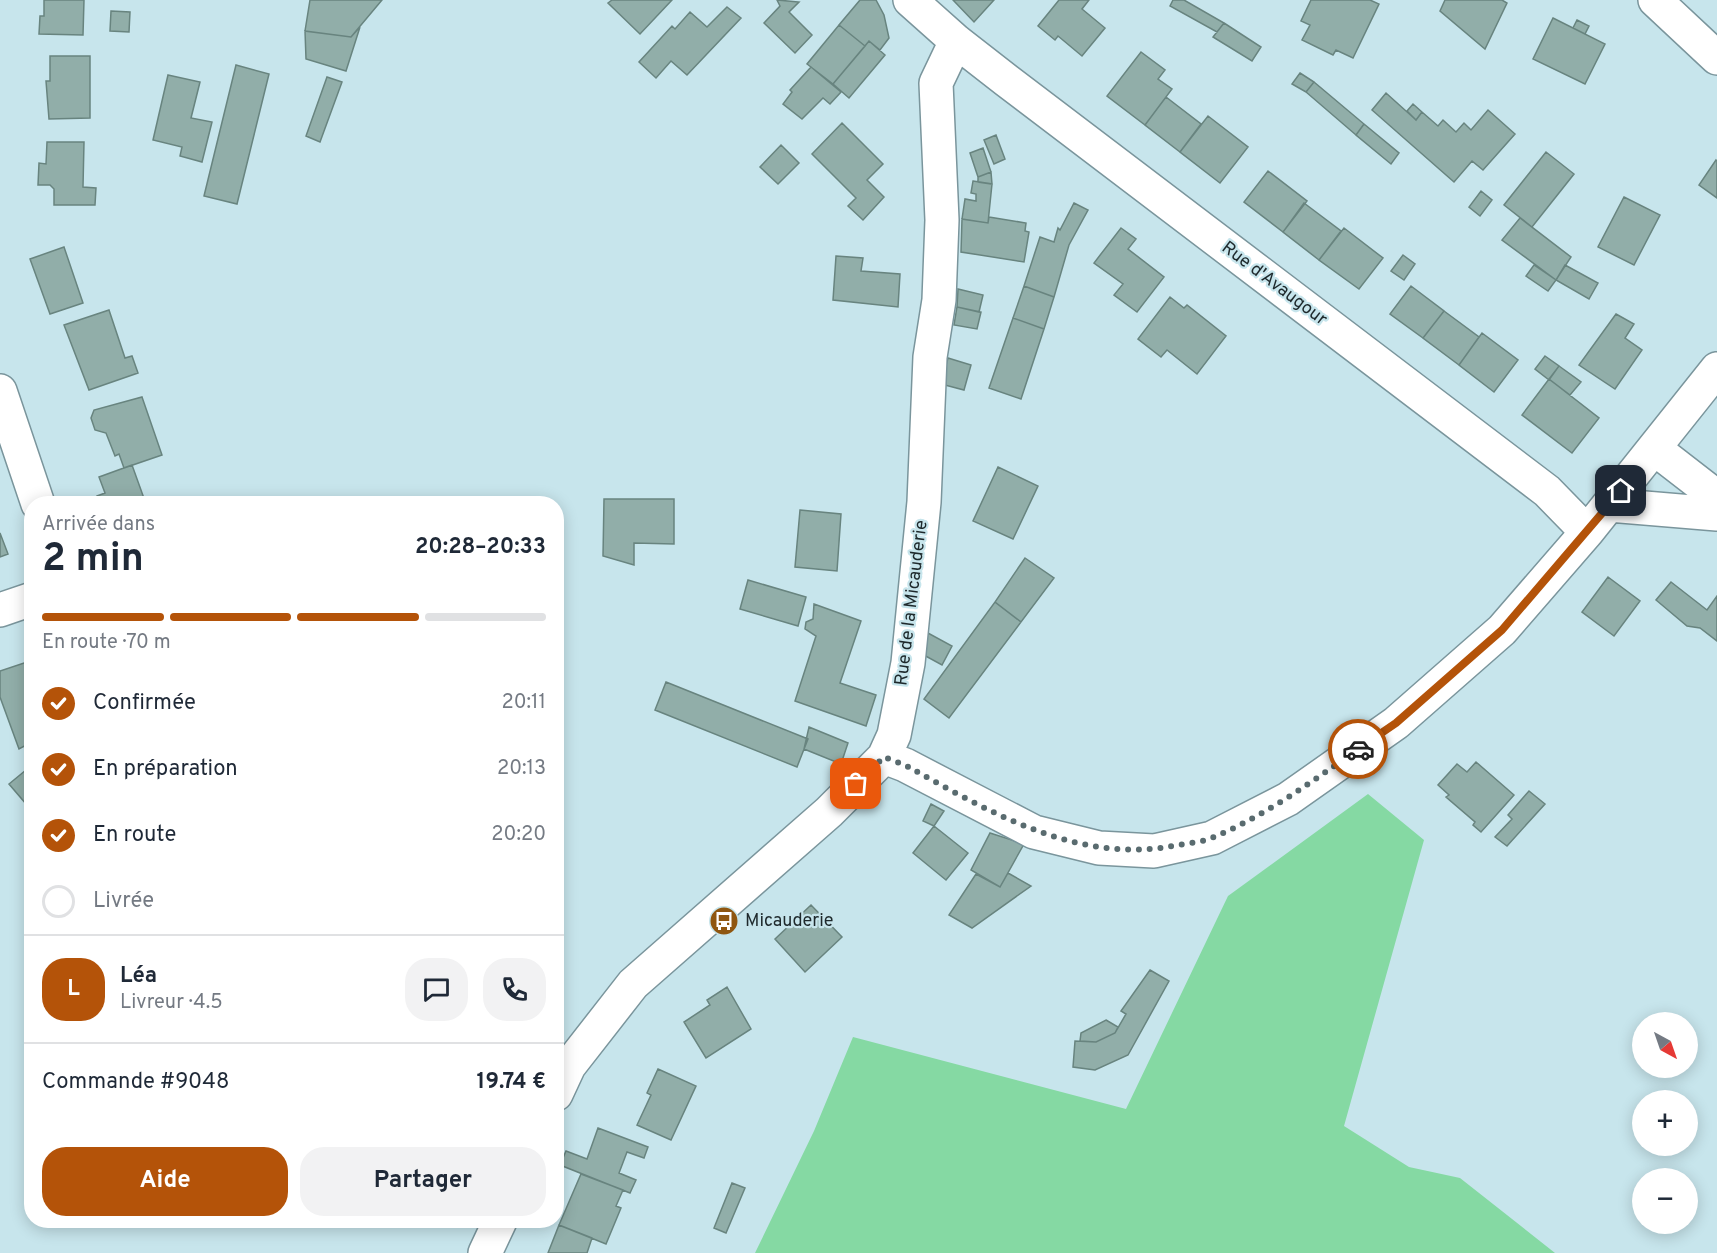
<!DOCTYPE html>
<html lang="fr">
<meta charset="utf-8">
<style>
body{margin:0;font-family:Overpass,sans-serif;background:#f2f2f3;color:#1f2937;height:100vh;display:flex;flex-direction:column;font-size:22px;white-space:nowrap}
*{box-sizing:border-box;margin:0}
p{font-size:20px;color:#747a83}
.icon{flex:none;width:33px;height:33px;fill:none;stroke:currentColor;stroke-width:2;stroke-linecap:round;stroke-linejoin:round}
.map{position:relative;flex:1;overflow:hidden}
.panel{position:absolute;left:24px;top:496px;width:540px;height:732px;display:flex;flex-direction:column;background:#fff;border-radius:24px;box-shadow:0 3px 15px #0003}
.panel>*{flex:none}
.needle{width:39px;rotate:140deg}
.buttons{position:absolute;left:1632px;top:1012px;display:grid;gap:12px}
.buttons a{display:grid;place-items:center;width:66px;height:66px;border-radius:50%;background:#fff;box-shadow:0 3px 15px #0003;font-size:30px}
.pin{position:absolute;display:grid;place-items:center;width:51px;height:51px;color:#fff;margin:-26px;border-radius:12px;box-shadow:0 3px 9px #0006}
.courier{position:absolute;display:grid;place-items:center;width:60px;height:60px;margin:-30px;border:4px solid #b45309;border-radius:50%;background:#fff;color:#222;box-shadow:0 2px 8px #0007}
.head em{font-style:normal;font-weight:700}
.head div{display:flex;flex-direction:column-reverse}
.head{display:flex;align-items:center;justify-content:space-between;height:102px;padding:0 18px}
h1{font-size:39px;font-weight:700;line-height:45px}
.bar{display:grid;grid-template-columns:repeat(4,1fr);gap:9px 6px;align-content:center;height:72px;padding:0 18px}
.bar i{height:8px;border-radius:4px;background:#e0e1e3}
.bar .active{background:#b45309}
.bar p{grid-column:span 4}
.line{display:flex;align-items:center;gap:15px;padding:0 18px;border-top:2px solid #e0e1e3}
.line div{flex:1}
.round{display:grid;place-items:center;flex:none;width:63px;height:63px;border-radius:24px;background:#f2f2f3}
ol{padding:0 18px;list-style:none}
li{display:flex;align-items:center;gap:18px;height:66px}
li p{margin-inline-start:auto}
li .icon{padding:6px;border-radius:50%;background:#b45309;color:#fff;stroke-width:4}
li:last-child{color:#747a83}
li i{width:33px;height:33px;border:3px solid #e0e1e3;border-radius:50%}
.primary-button{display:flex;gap:12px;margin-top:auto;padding:12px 18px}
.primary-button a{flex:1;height:69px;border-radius:24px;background:#b45309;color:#fff;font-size:24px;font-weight:700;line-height:69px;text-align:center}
.primary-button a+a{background:#f2f2f3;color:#1f2937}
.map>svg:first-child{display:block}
.green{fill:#85d9a3}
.building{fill:#91aea9;stroke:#68847f;stroke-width:1.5}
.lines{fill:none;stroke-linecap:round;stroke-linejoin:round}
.minor-casing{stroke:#7a959c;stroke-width:36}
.minor{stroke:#fff;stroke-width:33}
.done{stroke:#596b6f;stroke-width:6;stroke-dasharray:0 10.8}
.route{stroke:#b45309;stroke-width:8}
.labels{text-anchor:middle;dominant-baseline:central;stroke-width:4.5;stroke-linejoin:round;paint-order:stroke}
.street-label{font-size:18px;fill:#1e292c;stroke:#c7e5ec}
.poi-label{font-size:18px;fill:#1e292c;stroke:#c7e5ec;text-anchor:start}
</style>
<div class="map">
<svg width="1717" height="1253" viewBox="0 0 1717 1253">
<rect width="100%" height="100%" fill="#c7e5ec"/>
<!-- green -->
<path class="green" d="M1368,794L1424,840L1344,1126L1409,1167L1460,1178L1555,1253H755L814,1131L853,1037L1126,1109L1228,896Z"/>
<!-- building -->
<path class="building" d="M44,0H84L83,35L39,34L40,16H44Z
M310,0H382L351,37L305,31Z
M612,0H672L640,34L608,3Z
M777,0L799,2L789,12L812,35L795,53L764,23L780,6Z
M860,0H876L884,15L889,38L880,50L869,41L865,46L839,25Z
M953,0H994L974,22Z
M1059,0H1089L1082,9L1105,28L1082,56L1058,36L1055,40L1038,26Z
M1173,0H1184L1224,23L1217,32L1170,6Z
M1311,0H1370L1379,4L1353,58L1336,50L1333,55L1302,40L1310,25L1301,21Z
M1445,0H1502L1507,3L1485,49L1440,11Z
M727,7L741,18L687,75L671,61L656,78L639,62L672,26L675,29L690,12L707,27Z
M111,11L130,12L129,32L110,31Z
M1553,18L1605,44L1585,84L1533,59Z
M1577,20L1589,26L1585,34L1573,28Z
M1224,23L1261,47L1252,61L1213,37Z
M839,25L865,46L833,84L807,64Z
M360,27L346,71L306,59L305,31L351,37Z
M869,41L885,55L849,98L833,84Z
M1141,52L1165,70L1158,79L1172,89L1145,125L1107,96Z
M50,56H90V118L49,119L46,81H50Z
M236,65L269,74L237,204L204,196Z
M811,67L841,92L830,104L823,98L802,119L783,104L792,92L790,90Z
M1300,73L1314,82L1306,92L1292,84Z
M168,75L200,82L191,118L212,122L202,162L180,156L182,147L153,140Z
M327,77L342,82L320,142L306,136Z
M1314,82L1364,124L1356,135L1306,92Z
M1386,93L1416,120L1422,112L1438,126L1443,120L1456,132L1464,123L1471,130L1488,110L1515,134L1483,170L1472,161L1454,182L1372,110Z
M1166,97L1201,124L1180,152L1145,125Z
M1413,104L1422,112L1416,120L1407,111Z
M1208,116L1248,147L1220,183L1180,152Z
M842,123L883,164L867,180L884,197L863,220L848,206L856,198L812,154Z
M1364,124L1399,153L1391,164L1356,135Z
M996,135L1005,159L994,164L984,140Z
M47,142H84L83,187L96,188L95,205H54V189L50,185H38L39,163L46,164Z
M781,145L799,163L778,184L760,167Z
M983,148L991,172L978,177L970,153Z
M1546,152L1574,174L1532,227L1504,205Z
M1716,160L1717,161V198L1699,185Z
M1268,171L1307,201L1283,232L1244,202Z
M991,172L992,184L978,182V177Z
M973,181L992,184L988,223L962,219L965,199L976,201V194L971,193Z
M1481,191L1492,200L1480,216L1469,207Z
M1624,197L1660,215L1634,265L1598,247Z
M1074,203L1088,210L1069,245L1054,297L1024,286L1040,237L1054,242L1058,228L1060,230Z
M1304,203L1341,231L1319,260L1283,232Z
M989,217L1026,223L1025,231L1029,232L1024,262L961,252L962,219L988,223Z
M1520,218L1571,257L1556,280L1502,240Z
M1121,228L1136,239L1128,249L1164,277L1137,312L1114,295L1123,284L1094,263Z
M1344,228L1383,258L1359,289L1319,260Z
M64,247L83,303L50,314L30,259Z
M1403,255L1415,264L1404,280L1391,271Z
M836,256L863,258L861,271L900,274L898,307L833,300Z
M1534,265L1556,280L1548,291L1526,276Z
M1565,265L1598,283L1589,299L1556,280Z
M1024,286L1054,297L1044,329L1013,318Z
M1411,286L1444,311L1423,338L1390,314Z
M958,289L983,295L979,312L957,307Z
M1170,297L1184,308L1187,305L1226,336L1197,374L1167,350L1161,357L1138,339Z
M957,307L981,312L977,329L954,325Z
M109,310L125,358L132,356L138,373L89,390L64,325Z
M1444,311L1479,337L1459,365L1423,338Z
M1616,314L1634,324L1625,338L1642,350L1615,389L1579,365Z
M1013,318L1044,329L1021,399L989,388Z
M1482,333L1518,360L1494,392L1459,365Z
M1545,356L1559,366L1549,380L1535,369Z
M948,358L971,365L964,390L941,384Z
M1559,366L1581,382L1570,395L1549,379Z
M1549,379L1599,418L1572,453L1522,415Z
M142,397L162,455L124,468L119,454L115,456L106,433L95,430L91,418L94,410Z
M132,465L146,504H100L97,496L105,493L99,477Z
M998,467L1038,486L1013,539L973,521Z
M604,499H674V544L634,543V565L603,556Z
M800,510L841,514L837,571L795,567Z
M0,533L8,554L0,557Z
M1025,558L1054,578L1021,622L995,602Z
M1608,577L1640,601L1614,636L1582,612Z
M748,580L806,597L798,626L740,609Z
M1671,582L1707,610L1717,596V641L1700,628L1687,626L1656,600Z
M995,602L1021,622L949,718L924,699Z
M814,604L861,621L840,683L876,695L866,726L795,701L816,636L805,629L806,622L813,619Z
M915,626L952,646L942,665L911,648Z
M30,661L32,742L19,749L0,697V671Z
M666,682L808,739L797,767L655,710Z
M809,727L848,743L841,764L804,749Z
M1476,762L1514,795L1481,832L1473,825L1475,822L1446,797L1449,795L1438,785L1457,764L1467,772Z
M32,765V811L9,784Z
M1529,791L1545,804L1507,846L1495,837L1512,819L1508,815Z
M931,804L944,811L934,826L923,821Z
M934,826L968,853L946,880L913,853Z
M990,833L1024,844L1000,887L971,870Z
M1008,873L1031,886L972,928L949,915L976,874L1000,887Z
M811,905L842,937L805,972L775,939Z
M1150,970L1169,981L1128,1055L1095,1070L1073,1067L1075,1041L1096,1042L1115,1033L1126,1014L1121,1011Z
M727,987L751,1029L706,1058L684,1022L710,1005L707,1000Z
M1106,1020L1118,1027L1115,1033L1096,1042L1080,1041L1081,1033Z
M658,1069L696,1086L671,1140L637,1125L651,1095L647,1093Z
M598,1128L648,1147L644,1158L627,1152L619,1173L636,1180L630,1193L560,1165L566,1151L587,1159Z
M581,1174L623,1190L616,1206L621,1208L606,1244L559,1225Z
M732,1183L745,1188L726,1233L714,1228Z
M559,1225L592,1238L587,1253H548Z"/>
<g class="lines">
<!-- minor casing -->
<g class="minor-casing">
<path id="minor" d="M910,0L956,41L1006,80L1547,491L1587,532
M1655,0L1717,58
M0,391L38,504
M1655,449L1717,497
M1609,505L1717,514
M0,610L32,599
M884,757L905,765L1034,832L1099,848L1154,851L1212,838L1288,799L1396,723L1502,630L1587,532L1717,369
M556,1094L569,1066L633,984L829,812L884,757L894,735L908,663L924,502L930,357L939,300L942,220L936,83L956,41
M485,1253L500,1221"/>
</g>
<!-- minor -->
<use href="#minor" class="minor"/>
</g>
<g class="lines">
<!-- done -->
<path class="done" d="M856,784L884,757L905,765C988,811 1079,866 1178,845C1190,843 1203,842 1214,837C1266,815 1312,782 1358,749"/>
<!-- route -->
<path class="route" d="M1358,749L1396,723L1502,630L1621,491"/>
</g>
<!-- icons -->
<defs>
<g id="bus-disc" transform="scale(1.5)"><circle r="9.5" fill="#8f5610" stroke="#c7e5ec"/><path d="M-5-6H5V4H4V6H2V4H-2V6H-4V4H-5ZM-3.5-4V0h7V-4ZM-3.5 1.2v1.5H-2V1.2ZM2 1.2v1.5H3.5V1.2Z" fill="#fff"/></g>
</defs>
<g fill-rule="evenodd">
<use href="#bus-disc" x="724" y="921"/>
</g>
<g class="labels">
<!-- street labels -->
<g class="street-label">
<text transform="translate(1274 284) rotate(37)">Rue d'Avaugour</text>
<text transform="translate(912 603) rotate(-83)">Rue de la Micauderie</text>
</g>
<!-- poi labels -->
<g class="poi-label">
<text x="745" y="921">Micauderie</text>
</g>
</g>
</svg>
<div class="buttons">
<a><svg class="needle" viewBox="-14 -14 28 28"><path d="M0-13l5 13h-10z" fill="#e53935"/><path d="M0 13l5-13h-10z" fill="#747a83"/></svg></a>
<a>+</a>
<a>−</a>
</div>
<div class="pin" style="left:856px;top:784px;background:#ea580c"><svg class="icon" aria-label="bag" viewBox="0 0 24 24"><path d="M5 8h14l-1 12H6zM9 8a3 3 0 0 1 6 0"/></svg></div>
<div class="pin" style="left:1621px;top:491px;background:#1f2937"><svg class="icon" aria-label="home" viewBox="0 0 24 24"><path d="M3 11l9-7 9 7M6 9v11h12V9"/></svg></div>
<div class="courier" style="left:1358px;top:749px"><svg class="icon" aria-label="car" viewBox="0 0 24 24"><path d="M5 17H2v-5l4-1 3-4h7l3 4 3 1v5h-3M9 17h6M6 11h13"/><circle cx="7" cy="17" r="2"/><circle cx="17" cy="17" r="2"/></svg></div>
<section class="panel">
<div class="head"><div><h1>2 min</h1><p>Arrivée dans</p></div><em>20:28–20:33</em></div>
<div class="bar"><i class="active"></i><i class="active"></i><i class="active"></i><i></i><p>En route · 70 m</p></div>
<ol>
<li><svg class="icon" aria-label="check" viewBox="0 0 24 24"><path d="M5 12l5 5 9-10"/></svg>Confirmée<p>20:11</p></li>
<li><svg class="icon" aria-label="check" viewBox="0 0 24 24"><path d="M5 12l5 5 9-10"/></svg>En préparation<p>20:13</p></li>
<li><svg class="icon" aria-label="check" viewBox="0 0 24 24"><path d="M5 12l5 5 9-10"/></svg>En route<p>20:20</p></li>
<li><i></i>Livrée</li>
</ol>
<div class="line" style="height:108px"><b class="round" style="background:#b45309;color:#fff">L</b><div><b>Léa</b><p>Livreur · 4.5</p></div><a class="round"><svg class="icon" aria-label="chat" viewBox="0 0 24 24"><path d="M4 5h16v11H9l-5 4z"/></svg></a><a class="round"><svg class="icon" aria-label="phone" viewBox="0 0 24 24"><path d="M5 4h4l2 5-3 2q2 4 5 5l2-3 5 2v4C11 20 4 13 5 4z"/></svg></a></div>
<div class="line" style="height:78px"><div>Commande #9048</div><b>19.74 €</b></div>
<div class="primary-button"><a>Aide</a><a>Partager</a></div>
</section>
</div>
